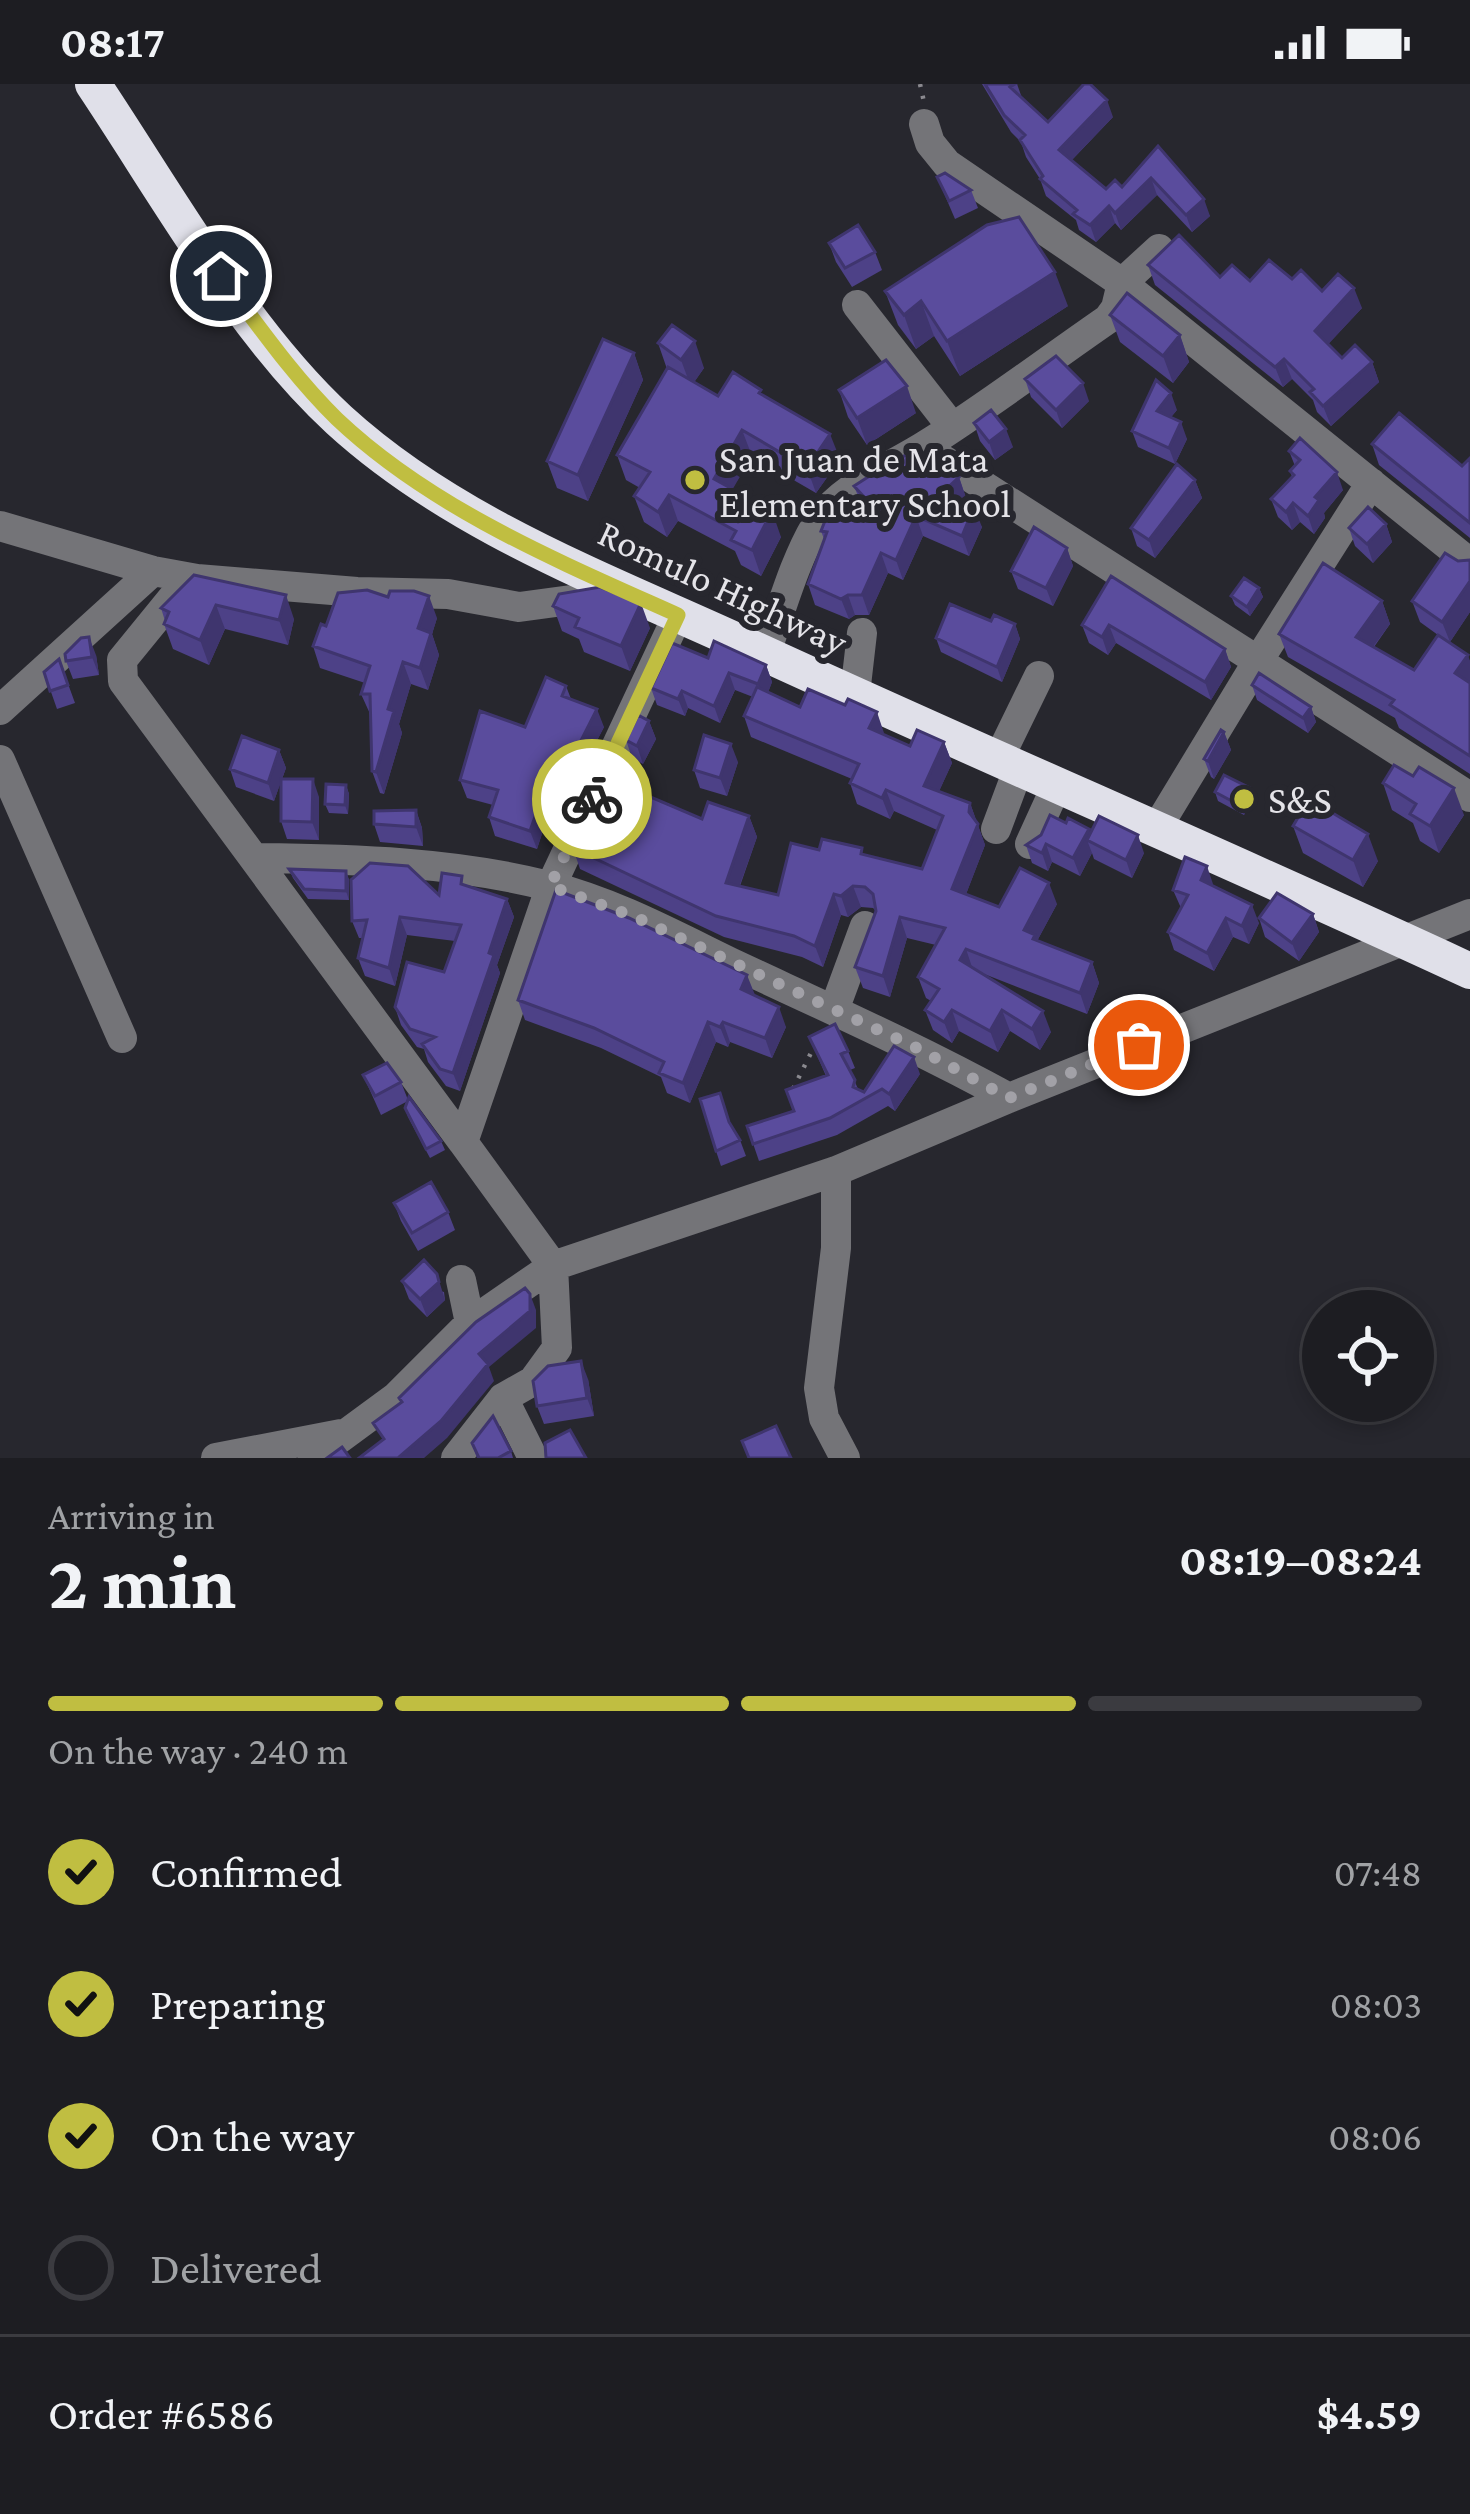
<!DOCTYPE html>
<meta charset="utf-8">
<style>
body{margin:0;font-family:"Crimson Pro",serif;background:#2a2a2f;color:#f1f3f6;height:100vh;display:flex;flex-direction:column;font-size:45px;white-space:nowrap}
*{box-sizing:border-box;margin:0}
p{font-size:39px;color:#a0a2a5}
.icon{flex:none;width:66px;height:66px;fill:none;stroke:currentColor;stroke-width:2;stroke-linecap:round;stroke-linejoin:round}
.map{position:relative;height:1374px;overflow:hidden}
.side{display:flex;flex-direction:column;background:#1d1d22;flex:1}
.side>*{flex:none}
.controls{position:absolute;left:1302px;top:1206px;display:grid;gap:24px}
.controls a{display:grid;place-items:center;width:132px;height:132px;border-radius:50%;background:#1d1d22;box-shadow:0 6px 18px #0003,0 0 0 3px #3b3b40;font-size:60px}
.pin{position:absolute;display:grid;place-items:center;width:102px;height:102px;color:#fff;margin:-51px;border:6px solid #fff;border-radius:50%;box-shadow:0 3px 12px #0007}
.courier{position:absolute;display:grid;place-items:center;width:120px;height:120px;margin:-60px;border:9px solid #c0be41;border-radius:50%;background:#fff;color:#222;box-shadow:0 3px 15px #0007}
.head em{font-style:normal;font-weight:700}
.head div{display:flex;flex-direction:column-reverse}
.head{display:flex;align-items:center;justify-content:space-between;height:204px;padding:0 48px}
h1{font-size:78px;font-weight:700;line-height:90px}
.bar{display:grid;grid-template-columns:repeat(4,1fr);gap:18px 12px;align-content:center;height:144px;padding:0 48px}
.bar i{height:15px;border-radius:9px;background:#3b3b40}
.bar .selected{background:#c0be41}
.bar p{grid-column:span 4}
.line{display:flex;align-items:center;gap:30px;padding:0 48px;border-top:3px solid #3b3b40}
.line div{flex:1}
ol{padding:0 48px;list-style:none}
li{display:flex;align-items:center;gap:36px;height:132px}
li p{margin-inline-start:auto}
li .icon{padding:12px;border-radius:50%;background:#c0be41;color:#111;stroke-width:4}
li:last-child{color:#a0a2a5}
li i{width:66px;height:66px;border:6px solid #3b3b40;border-radius:50%}
.status{display:flex;justify-content:space-between;align-items:center;height:84px;padding:0 60px;background:#1d1d22;direction:ltr}
.status svg{height:33px;fill:currentColor}
.map>svg:first-child{display:block}
.lines{fill:none;stroke-linecap:round;stroke-linejoin:round}
.path{stroke:#8a898f;stroke-width:4.5;stroke-dasharray:3 9;stroke-linecap:butt}
.minor{stroke:#747478;stroke-width:30}
.highway{stroke:#e0e0e9;stroke-width:36}
.wall{fill:#4d4187}
.shaded-wall{fill:#3f356e}
.building{fill:#5a4c9d;stroke:#3f356e;stroke-width:3}
.done{stroke:#a2a1a7;stroke-width:12;stroke-dasharray:0 21.6}
.route{stroke:#c0be41;stroke-width:15}
.poi-dot{fill:#c0be41;stroke:#27272e;stroke-width:4.5}
.labels{text-anchor:middle;dominant-baseline:central;stroke-width:12;stroke-linejoin:round;paint-order:stroke}
.poi-label{font-size:39px;fill:#e4e3e8;stroke:#27272e;text-anchor:start}
.street-label{font-size:39px;fill:#e4e3e8;stroke:#27272e}
</style>
<div class="status"><b>08:17</b><svg viewBox="0 0 49 12"><path d="M0 12V9h3v3zM5 12V6h3v6zM10 12V3h3v9zM15 12V0h3v12zM26 1h20v11H26zM47 4h2v5h-2z"/></svg></div>
<div class="map">
<svg width="1470" height="1374" viewBox="0 0 1470 1374">
<rect width="100%" height="100%" fill="#27272e"/>
<g class="lines">
<!-- path -->
<path class="path" d="M920,0L924,18
M793,1005L814,963"/>
<!-- minor -->
<path class="minor" d="M924,40L930,59L947,80L1122,199L1470,479
M857,221L952,343
M923,363L1258,577L1371,399
M0,442L153,487L197,495L357,508L448,510L519,523L593,513
M192,499L175,511L122,576L123,597L463,1058
M765,570C781,528 793,480 816,441C839,403 890,384 926,361C988,322 1047,277 1108,235L1116,224L1122,199L1159,165
M855,610L862,549
M0,626L153,487
M0,676L122,954
M998,676L1039,592
M996,745L1018,686
M1155,747L1258,577L1470,713
M1030,760L1056,703
M257,774C354,775 455,778 549,802C614,818 676,852 736,881C828,924 920,965 1009,1014
M834,926L865,842
M836,1087V1164L819,1304L824,1334L845,1374
M461,1196L470,1239
M503,1314L533,1374
M216,1374L341,1350
M313,1374L396,1313L470,1239L553,1182L836,1087L1009,1014L1470,830
M456,1374L503,1314L533,1297L557,1264L553,1182L463,1058L551,802L678,531"/>
<!-- highway -->
<path class="highway" d="M93,0C166,109 243,248 339,336C455,442 609,498 750,563C989,673 1231,776 1470,887"/>
</g>
<!-- wall -->
<path class="wall" d="M982,0H1017L1022,14L1048,38L1113,33L1071,77L1106,105L1122,103L1158,62L1210,132L1192,148L1157,111L1121,146L1115,139L1096,158L1079,146L1076,136L1046,112L1040,95L1026,73L1021,58L1011,48Z
M937,93L971,106L978,124L955,135Z
M829,159L875,168L882,186L852,203L836,178Z
M1148,181L1250,197L1292,195L1362,224L1328,260L1342,274L1372,278L1379,298L1331,342L1317,328L1313,316L1292,295L1283,303L1155,201Z
M885,207L1068,222L960,292L934,252L916,265L898,241Z
M1110,231L1180,251L1189,278L1173,299L1120,258Z
M658,259L704,284L694,298L718,312L763,311L840,375L816,409L752,372L732,405L781,453L761,492L741,481L735,467L678,437L667,453L644,438L634,412L640,404L626,396L617,371L667,285Z
M634,269L643,296L588,417L557,404L547,377Z
M1025,295L1089,317L1062,344L1031,313Z
M839,306L916,329L867,361L848,333Z
M1177,326L1171,333L1187,355L1175,380L1138,363L1132,347Z
M974,339L1013,363L995,376L980,357Z
M1372,360L1462,382L1470,374V454L1379,381Z
M1289,367L1343,406L1324,429L1325,434L1314,450L1300,438L1292,446L1278,433L1271,415L1292,393L1290,387L1295,382Z
M886,382L959,393L966,414L962,418L982,443L969,472L923,452L903,496L888,489L869,531H855L849,535L815,521L808,500L824,455L821,447L874,435L862,422L854,402L888,387Z
M1195,396L1202,414L1155,474L1137,462L1131,444Z
M1386,440L1392,458L1373,479L1355,462L1349,444Z
M1067,464L1073,482L1053,522L1018,505L1011,487Z
M1470,476V528L1450,558L1470,577V690L1399,644L1395,634L1288,573L1279,550L1382,517L1390,540L1374,563L1414,586L1438,551L1420,538L1412,517L1458,477Z
M194,491L294,535L288,561L225,545L209,581L173,565L164,540L165,537L161,524Z
M1111,492L1225,565L1231,583L1211,616L1116,559L1108,571L1089,559L1082,541Z
M1259,504L1263,513L1250,532L1235,521L1231,512Z
M553,522L650,544L630,587L584,568L579,555L562,547Z
M437,534L432,550L439,571L428,606L411,600L399,640L402,649L384,710L380,709L372,687L371,632L361,610L365,599L320,584L313,562L326,542Z
M991,537L1015,540L1020,555L1002,598L941,568L936,554Z
M96,571L99,591L73,595L66,577Z
M708,574L766,581L772,598L768,608L800,623L884,649L883,650L910,662L944,658L952,679L939,707L970,719L985,761L966,810L999,823L1057,820L1037,857L1092,878L1099,899L1087,930L979,888L1051,948L1040,966L1010,947L998,968L959,947L952,959L933,946L925,926L931,917L926,914L918,893L936,861L907,854L890,913L863,904L855,883L876,827L873,824L861,823L848,833L841,831L823,883L802,873L724,853L580,785L573,764L622,757L628,743L606,732L598,711L636,707L702,735L749,732L757,753L740,802L778,811L819,766L865,771L922,785L937,746L894,727L890,735L857,720L850,699L852,695L751,653L744,632L753,613L735,606L720,639L688,624L685,632L657,621L651,604Z
M59,575L75,619L57,625L44,588Z
M1252,601L1311,623L1316,638L1308,649L1257,616Z
M566,602L571,615L604,643L565,718L554,713L537,765L495,752L489,733L493,721L467,714L460,696L525,643Z
M649,637L656,655L643,680L632,674L626,656Z
M1224,648L1231,666L1214,695L1211,693L1204,675Z
M279,666L286,684L282,695L319,713V756L287,755L281,737V697L274,717L236,703L230,685Z
M738,678L727,712L700,704L694,686Z
M1383,699L1464,731L1439,769L1420,757L1413,739L1392,726Z
M346,701L349,710L348,730L329,729L325,720Z
M1250,704L1253,713L1244,731L1218,717L1215,708Z
M416,726L422,744L423,762L380,758L374,740Z
M1293,742L1378,777L1363,803L1303,769Z
M1090,750L1144,769L1132,794L1094,775L1092,769L1080,792L1052,778L1048,787L1032,779L1026,761Z
M289,785L346,787L349,796V816L308,815L293,794Z
M1213,800V802L1259,839L1249,860L1233,853L1214,887L1174,866L1168,848L1181,824L1173,806Z
M465,802L507,815L514,833L497,881L500,889L460,1007L446,1002L428,978L424,965L417,963L401,941L395,923L444,888L455,857L407,851L395,902L365,892L358,874L363,854H359L352,837Z
M1313,830L1319,848L1299,877L1265,853L1259,834Z
M754,912L786,943L772,974L730,958L728,963L716,958L690,1019L667,1009L661,993L601,964L525,936L518,916Z
M809,953L848,967L855,984L850,986L858,1005L864,1008L920,990L895,1027L888,1022L837,1051L759,1077L747,1042L794,1027L826,992Z
M363,991L401,998L408,1016L441,1057L445,1066L430,1074L408,1033L405,1024L408,1017L381,1031Z
M731,1040L740,1056L746,1072L721,1082L716,1067Z
M394,1119L448,1128L455,1146L418,1167L401,1137Z
M402,1197L444,1208L445,1216L427,1233L409,1215Z
M588,1295L594,1332L544,1340L537,1322Z
M472,1359L511,1367L513,1374H477Z"/>
<!-- shaded-wall -->
<path class="shaded-wall" d="M1107,16L1113,33L1065,83L1059,66Z
M1151,94L1157,111L1121,146L1115,129Z
M1204,115L1210,132L1192,148L1186,131Z
M1109,122L1115,139L1096,158L1090,141Z
M1055,188L1068,222L960,292L947,257Z
M1354,204L1362,224L1322,267L1315,247Z
M921,217L934,252L916,265L904,231Z
M1180,251L1189,278L1173,299L1163,272Z
M695,257L704,284L691,303L681,276Z
M634,269L643,296L588,417L578,391Z
M1284,275L1292,295L1283,303L1275,283Z
M1372,278L1379,298L1331,342L1323,322Z
M1083,299L1089,317L1062,344L1056,326Z
M907,302L916,329L867,361L857,334Z
M1171,309L1177,326L1163,343L1157,327Z
M1181,338L1187,355L1175,380L1169,364Z
M1006,345L1013,363L995,376L989,358Z
M742,346L752,372L724,420L714,395Z
M830,350L840,375L816,409L807,384Z
M1337,388L1343,406L1324,429L1325,434L1314,450L1308,432L1315,413Z
M959,393L966,414L950,429L942,409Z
M1195,396L1202,414L1155,474L1149,456Z
M669,411L678,437L667,453L658,428Z
M1293,419L1300,438L1292,446L1286,428Z
M974,423L982,443L969,472L962,452Z
M772,427L781,453L761,492L752,466Z
M916,432L923,452L903,496L896,476Z
M1386,440L1392,458L1373,479L1367,460Z
M1067,464L1073,482L1053,522L1046,504Z
M881,469L888,489L869,531L862,511Z
M1470,497V528L1450,558L1442,538Z
M1259,504L1263,513L1250,532L1247,523Z
M286,511L294,535L288,561L279,536Z
M848,511L855,531L849,535L841,515Z
M429,512L437,534L432,550L439,571L428,606L420,584L418,544Z
M1382,517L1390,540L1364,575L1356,553Z
M641,519L650,544L630,587L621,562Z
M216,521L225,545L209,581L200,556Z
M1015,540L1020,555L1002,598L997,583Z
M1109,541L1116,559L1108,571L1102,553Z
M89,553L96,571L99,591L92,573Z
M1225,565L1231,583L1211,616L1205,598Z
M1468,571L1470,577V602L1455,589Z
M403,578L411,600L399,640L402,649L384,710L376,688L388,625Z
M766,581L772,598L765,617L758,600Z
M729,589L735,606L720,639L714,622Z
M682,607L688,624L685,632L678,615Z
M1311,623L1316,638L1308,649L1303,634Z
M597,625L604,643L565,718L559,700Z
M877,628L884,649L877,665L869,644Z
M649,637L656,655L643,680L637,662Z
M1224,648L1231,666L1214,695L1208,677Z
M944,658L952,679L932,723L924,702Z
M731,660L738,678L727,712L720,694Z
M279,666L286,684L274,717L268,699Z
M313,695L319,713V756L312,738Z
M548,695L554,713L537,765L530,747Z
M346,701L349,710L348,730L345,721Z
M1250,704L1253,713L1244,731L1241,722Z
M1454,704L1464,731L1439,769L1430,742Z
M886,706L894,727L890,735L882,714Z
M970,719L985,761L960,826L952,805L969,728Z
M416,726L422,744L423,762L416,743Z
M749,732L757,753L733,820L726,799Z
M1089,745L1094,760L1087,756L1092,769L1080,792L1073,774Z
M1368,750L1378,777L1363,803L1353,776Z
M1138,751L1144,769L1132,794L1126,776Z
M1046,760L1052,778L1048,787L1042,769Z
M1207,782L1213,800L1208,815L1201,796Z
M346,787L349,796V816L346,807Z
M1049,799L1057,820L1037,857L1043,872L1024,846Z
M853,802L861,823L848,833L841,812Z
M834,810L841,831L823,883L815,862Z
M507,815L514,833L497,881L500,889L460,1007L453,989L489,869Z
M1252,821L1259,839L1249,860L1242,842Z
M1313,830L1319,848L1299,877L1292,859Z
M400,833L407,851L395,902L389,884Z
M900,833L907,854L890,913L883,892Z
M1226,834L1233,853L1214,887L1207,869Z
M966,865L973,886L960,876Z
M1092,878L1099,899L1087,930L1080,909Z
M747,891L755,911L741,905Z
M779,923L786,943L772,974L765,954Z
M952,926L959,947L952,959L944,938Z
M1002,926L1010,947L998,968L990,947Z
M1043,927L1051,948L1040,966L1032,945Z
M708,938L716,958L690,1019L683,999Z
M723,938L730,958L728,963L720,943Z
M914,973L920,990L895,1027L889,1010Z
M437,1190L445,1216L427,1233L420,1215Z
M530,1210L536,1226V1244L489,1283L494,1297L447,1354L424,1374H398L479,1270Z
M581,1277L588,1295L594,1332L587,1314Z"/>
<!-- building -->
<path class="building" d="M985,0H1015L1010,3L1048,38L1084,0H1090L1107,16L1059,66L1106,105L1115,96L1122,103L1158,62L1204,115L1186,131L1151,94L1115,129L1109,122L1090,141L1073,130L1077,126L1040,95L1043,92L1020,56L1025,51L1004,31Z
M945,89L971,106L949,117L937,93Z
M1019,133L1055,188L947,257L921,217L904,231L885,207L987,141Z
M858,141L875,168L845,184L829,159Z
M1179,151L1220,193L1232,181L1250,197L1269,176L1292,195L1301,186L1322,207L1338,190L1354,204L1315,247L1342,274L1355,261L1372,278L1323,322L1310,308L1314,305L1284,275L1275,283L1148,181Z
M1127,209L1180,251L1163,272L1110,231Z
M672,241L695,257L681,276L658,259Z
M603,255L634,269L578,391L547,377Z
M1056,272L1083,299L1056,326L1025,295Z
M886,276L907,302L857,334L839,306Z
M668,283L718,312L733,288L761,306L759,309L830,350L807,384L742,346L714,395L772,427L752,466L731,456L736,447L669,411L658,428L634,412L650,388L617,371Z
M1156,296L1171,309L1157,327L1181,338L1169,364L1132,347Z
M991,326L1006,345L989,358L974,339Z
M1399,329L1462,382L1470,374V439L1372,360Z
M1300,354L1337,388L1315,413L1319,416L1308,432L1293,419L1286,428L1271,415L1294,391L1290,387L1300,376L1289,367Z
M915,366L959,393L942,409L974,423L962,452L916,432L896,476L881,469L862,511H848L841,515L808,500L827,448L821,447L830,424L888,439L854,402L882,384L891,388L886,382Z
M1177,380L1195,396L1149,456L1131,444Z
M1368,423L1386,440L1367,460L1349,444Z
M1034,443L1067,464L1046,504L1011,487Z
M1445,469L1458,477L1470,476V497L1442,538L1412,517Z
M1323,479L1382,517L1356,553L1414,586L1438,551L1468,571L1455,589L1470,599V672L1390,621L1394,616L1279,550Z
M194,491L286,511L279,536L216,521L200,556L164,540L169,528L161,524Z
M1111,492L1225,565L1205,598L1109,541L1102,553L1082,541Z
M1244,494L1259,504L1247,523L1231,512Z
M600,503L641,519L621,562L575,543L579,534L553,522L559,510Z
M367,506L388,513L390,507H414L429,512L418,544L431,549L420,584L403,578L388,625L394,627L376,688L372,687L370,610H361L370,582L313,562L321,540L326,542L338,509Z
M950,520L991,537L994,531L1015,540L997,583L936,554Z
M89,553L92,573L66,577L65,570L81,554Z
M714,557L766,581L758,600L729,589L714,622L682,607L678,615L651,604L672,559L708,574Z
M59,575L68,601L50,607L44,588Z
M1259,589L1311,623L1303,634L1252,601Z
M546,593L566,602L562,612L597,625L559,700L548,695L530,747L489,733L498,706L460,696L480,627L525,643Z
M757,603L800,623L808,605L845,621L848,615L877,628L869,644L910,662L917,646L944,658L924,702L970,719L969,728L978,740L952,805L999,823L1020,784L1049,799L1024,846L1035,851L1033,855L1092,878L1080,909L966,865L960,876L1043,927L1032,945L1002,926L990,947L952,926L944,938L925,926L939,905L918,893L945,844L900,833L883,892L855,883L876,827L873,810L865,803L853,802L841,812L834,810L815,862L794,852L716,832L573,764L582,744L622,757L634,728L598,711L611,684L632,694L627,703L702,735L708,718L749,732L726,799L778,811L791,759L819,766L822,755L862,764L861,770L922,785L943,732L886,706L882,714L850,699L859,680L744,632Z
M638,631L649,637L637,662L626,656Z
M1221,646L1224,648L1208,677L1204,675Z
M704,651L731,660L720,694L694,686Z
M242,652L279,666L268,699L230,685Z
M1394,681L1413,692L1419,683L1454,704L1430,742L1410,730L1416,720L1383,699Z
M1224,691L1250,704L1241,722L1215,708Z
M281,695H313L312,738L281,737Z
M326,700L346,701L345,721L325,720Z
M1309,715L1368,750L1353,776L1293,742Z
M416,726V743L374,740V727Z
M1050,731L1066,739L1068,734L1089,745L1073,774L1046,760L1042,769L1026,761L1041,751Z
M1099,732L1138,751L1126,776L1087,756Z
M1185,773L1207,782L1201,796L1252,821L1242,842L1226,834L1207,869L1168,848L1188,811L1173,806Z
M370,779L408,782L439,811L442,789L462,792L461,800L507,815L489,869L494,871L453,989L440,985L422,960L435,953L410,945L395,923L407,878L444,888L461,841L400,833L389,884L358,874L367,836L352,837L351,796Z
M289,785L346,787V807L304,805Z
M556,806L629,834L747,891L741,905L779,923L765,954L723,938L720,943L708,938L683,999L659,989L664,978L594,944L518,916Z
M1277,809L1313,830L1292,859L1259,834Z
M835,940L848,967L841,970L855,996L853,1003L864,1008L894,962L914,973L889,1010L882,1005L830,1034L753,1060L747,1042L794,1027L786,1006L828,991L809,953Z
M387,979L401,998L375,1012L363,991Z
M720,1009L729,1038L740,1056L716,1067L700,1015Z
M409,1013L441,1057L426,1065L405,1024Z
M431,1098L448,1128L412,1149L394,1119Z
M424,1176L437,1190L439,1198L420,1215L402,1197Z
M525,1204L530,1210V1227L479,1270L488,1280L441,1337L398,1374H359L384,1355L373,1339L402,1318L399,1314L476,1238Z
M581,1277L587,1314L537,1322L533,1297L548,1282Z
M493,1332L511,1367L498,1374H479L472,1359Z
M776,1342L791,1374H749L742,1357Z
M570,1346L586,1374H546L545,1359Z
M342,1363L350,1374H327Z"/>
<g class="lines">
<!-- done -->
<path class="done" d="M592,715L550,802L635,833L913,962L1009,1014L1139,961"/>
<!-- route -->
<path class="route" d="M221,192C258,241 293,292 337,335C432,425 560,478 678,531L592,715"/>
</g>
<!-- markers -->
<g class="poi-dot">
<circle cx="695" cy="396" r="12"/>
<circle cx="1244" cy="715" r="12"/>
</g>
<g class="labels">
<!-- poi labels -->
<g class="poi-label">
<text x="719" y="374">San Juan de Mata<tspan x="719" dy="45">Elementary School</tspan></text>
<text x="1268" y="715">S&amp;S</text>
</g>
<!-- street labels -->
<g class="street-label">
<text transform="translate(723 503) rotate(25)">Romulo Highway</text>
</g>
</g>
</svg>
<div class="controls">
<a><svg class="icon" aria-label="locate" viewBox="0 0 24 24"><circle cx="12" cy="12" r="6"/><path d="M12 2v4M12 18v4M2 12h4M18 12h4"/></svg></a>
</div>
<div class="pin" style="left:1139px;top:961px;background:#ea580c"><svg class="icon" aria-label="bag" viewBox="0 0 24 24"><path d="M5 8h14l-1 12H6zM9 8a3 3 0 0 1 6 0"/></svg></div>
<div class="pin" style="left:221px;top:192px;background:#1f2937"><svg class="icon" aria-label="home" viewBox="0 0 24 24"><path d="M3 11l9-7 9 7M6 9v11h12V9"/></svg></div>
<div class="courier" style="left:592px;top:715px"><svg class="icon" aria-label="bike" viewBox="0 0 24 24"><circle cx="6" cy="16" r="4"/><circle cx="18" cy="16" r="4"/><path d="M6 16l4-8h5l3 8M10 8l3 8H6M13 5h3"/></svg></div>
</div>
<section class="side">
<div class="head"><div><h1>2 min</h1><p>Arriving in</p></div><em>08:19–08:24</em></div>
<div class="bar"><i class="selected"></i><i class="selected"></i><i class="selected"></i><i></i><p>On the way · 240 m</p></div>
<ol>
<li><svg class="icon" aria-label="check" viewBox="0 0 24 24"><path d="M5 12l5 5 9-10"/></svg>Confirmed<p>07:48</p></li>
<li><svg class="icon" aria-label="check" viewBox="0 0 24 24"><path d="M5 12l5 5 9-10"/></svg>Preparing<p>08:03</p></li>
<li><svg class="icon" aria-label="check" viewBox="0 0 24 24"><path d="M5 12l5 5 9-10"/></svg>On the way<p>08:06</p></li>
<li><i></i>Delivered</li>
</ol>
<div class="line" style="height:156px"><div>Order #6586</div><b>$4.59</b></div>
</section>
